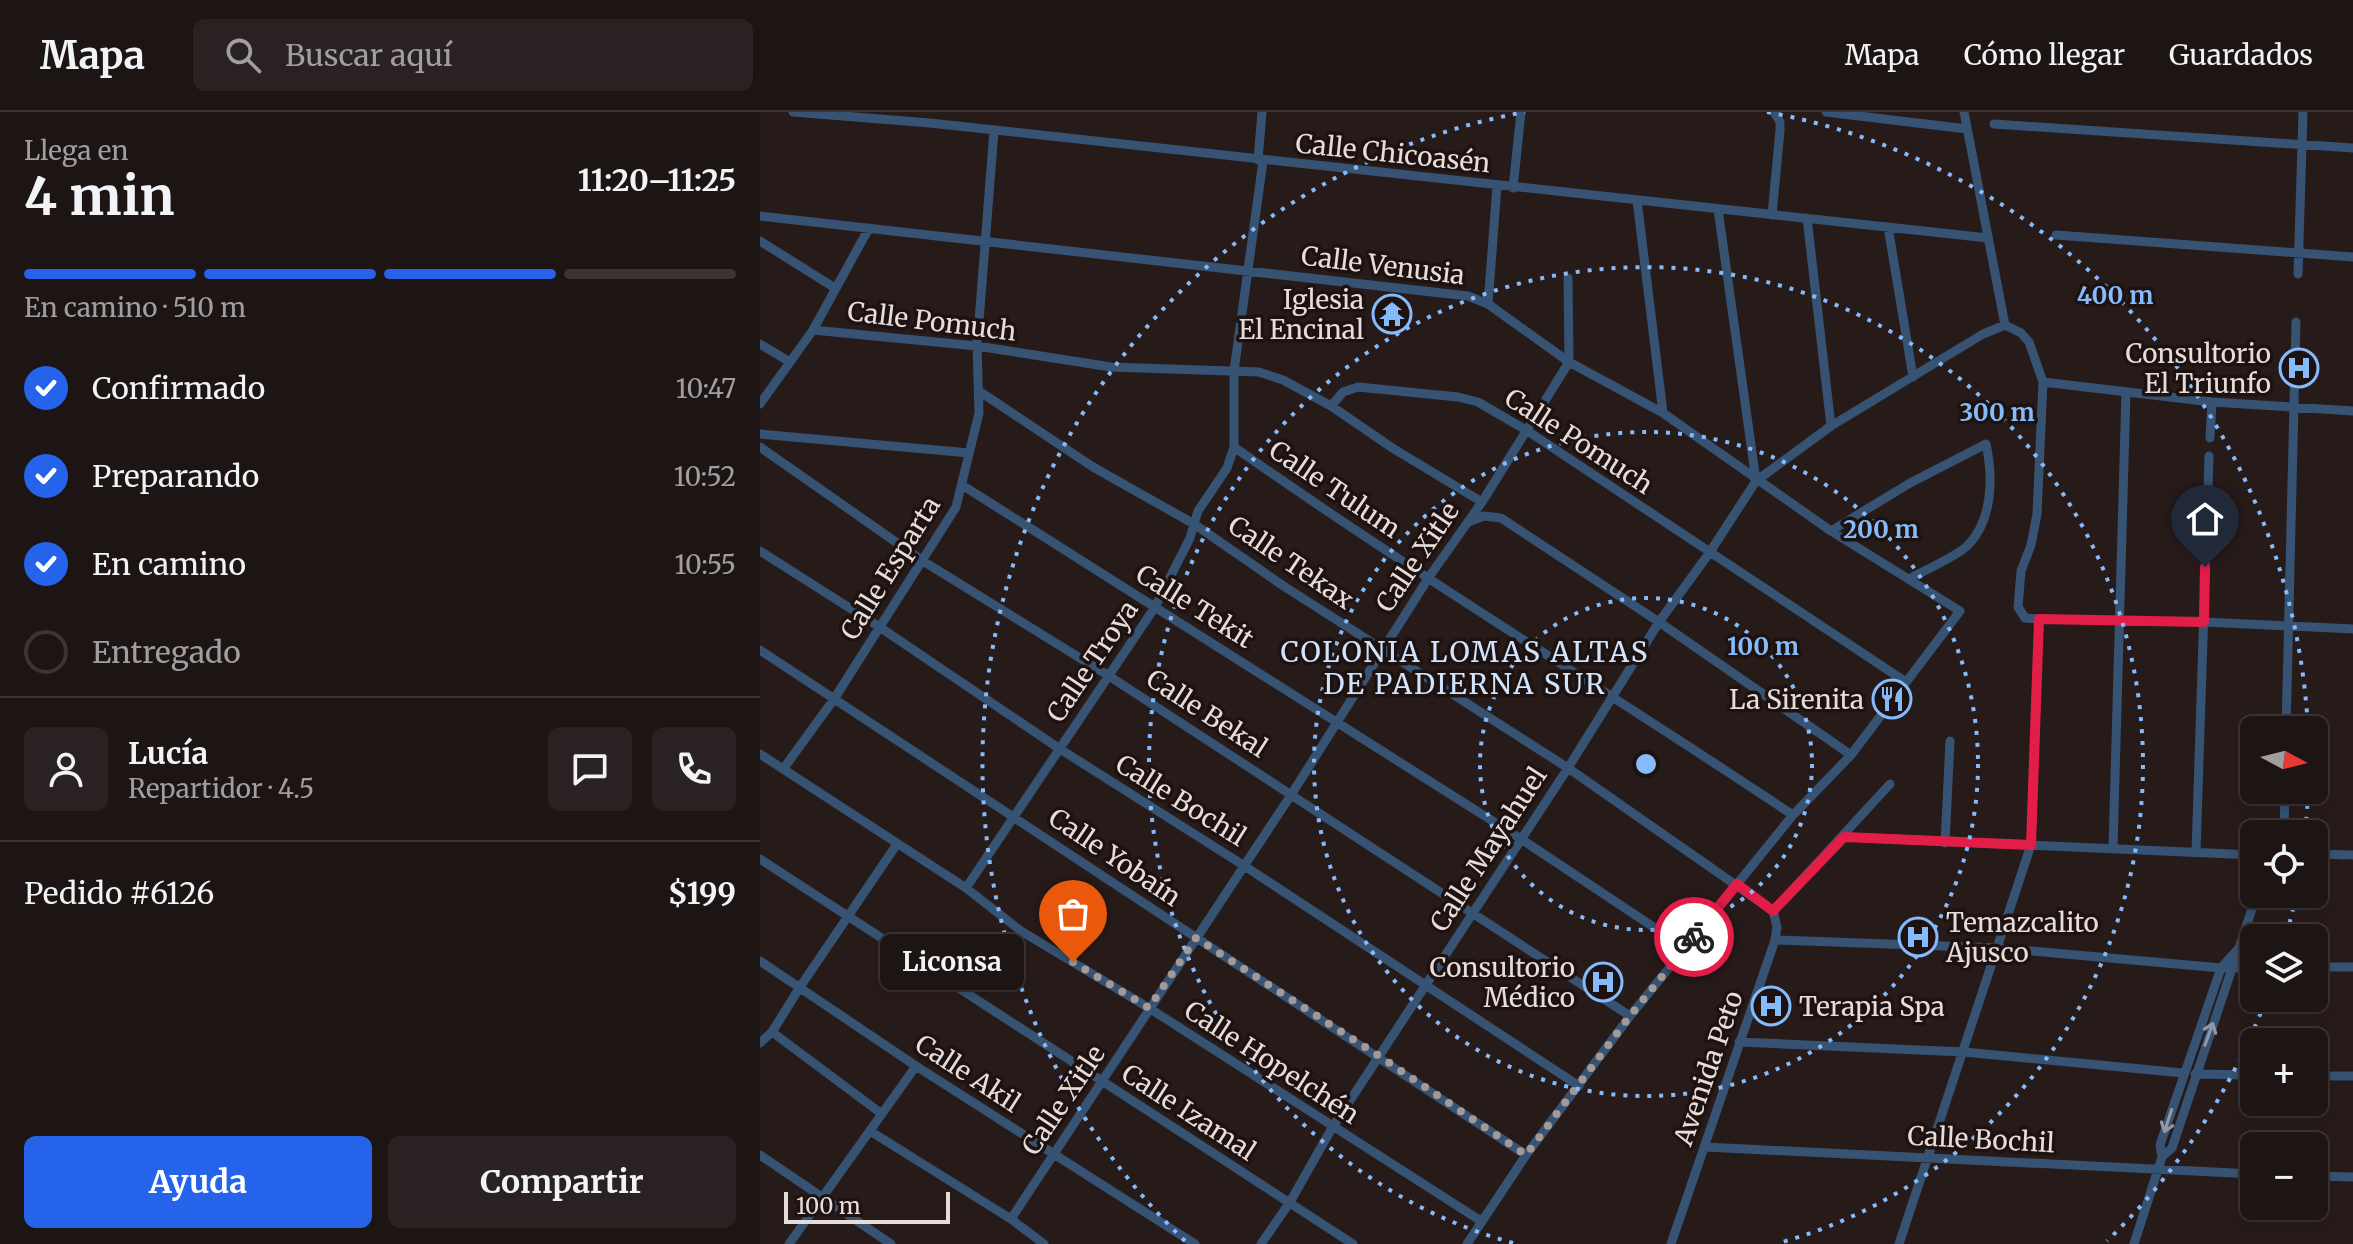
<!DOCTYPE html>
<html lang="es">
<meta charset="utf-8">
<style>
body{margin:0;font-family:Merriweather,serif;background:#2a2122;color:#f1f3f6;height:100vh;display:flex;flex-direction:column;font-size:30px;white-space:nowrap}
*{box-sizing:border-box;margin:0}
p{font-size:26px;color:#a09ea0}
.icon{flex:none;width:44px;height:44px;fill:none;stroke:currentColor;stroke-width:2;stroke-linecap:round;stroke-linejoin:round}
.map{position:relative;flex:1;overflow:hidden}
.details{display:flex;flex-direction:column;background:#1d1414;width:760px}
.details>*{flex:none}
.needle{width:52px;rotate:97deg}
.tools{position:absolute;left:1480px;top:604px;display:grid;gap:16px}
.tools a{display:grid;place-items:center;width:88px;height:88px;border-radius:12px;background:#1d1414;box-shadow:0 4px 12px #0003,0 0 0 2px #3b3334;font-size:40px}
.scale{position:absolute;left:24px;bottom:20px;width:166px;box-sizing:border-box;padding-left:8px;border:4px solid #e6dddb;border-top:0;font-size:22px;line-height:28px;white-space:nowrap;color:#e6dddb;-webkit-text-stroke:6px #1e1211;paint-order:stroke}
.pin{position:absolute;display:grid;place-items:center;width:68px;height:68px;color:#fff;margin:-82px -34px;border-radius:50% 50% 50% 0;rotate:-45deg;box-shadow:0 0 8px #0007}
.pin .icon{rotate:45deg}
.courier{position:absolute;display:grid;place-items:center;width:80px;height:80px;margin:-40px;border:6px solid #e11d48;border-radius:50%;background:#fff;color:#222;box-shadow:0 2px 10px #0007}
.bubble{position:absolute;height:56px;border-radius:12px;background:#1d1414;box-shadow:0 4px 12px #0003,0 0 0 2px #3b3334;font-size:26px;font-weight:700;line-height:56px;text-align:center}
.headline em{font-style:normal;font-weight:700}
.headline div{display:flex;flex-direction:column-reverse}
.headline{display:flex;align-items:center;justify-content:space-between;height:136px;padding:0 24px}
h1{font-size:52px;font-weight:700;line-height:60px}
.bar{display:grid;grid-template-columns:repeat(4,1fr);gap:12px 8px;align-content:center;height:96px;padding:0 24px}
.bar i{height:10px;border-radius:6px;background:#3b3334}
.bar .active{background:#2563eb}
.bar p{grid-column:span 4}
.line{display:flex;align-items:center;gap:20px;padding:0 24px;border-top:2px solid #3b3334}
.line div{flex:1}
.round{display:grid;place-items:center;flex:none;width:84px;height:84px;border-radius:12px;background:#2a2122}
ol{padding:0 24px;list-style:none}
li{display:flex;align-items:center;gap:24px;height:88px}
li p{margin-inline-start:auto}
li .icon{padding:8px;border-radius:50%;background:#2563eb;color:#fff;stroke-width:4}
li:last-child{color:#a09ea0}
li i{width:44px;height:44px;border:4px solid #3b3334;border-radius:50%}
.primary-button{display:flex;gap:16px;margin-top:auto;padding:16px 24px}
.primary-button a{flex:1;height:92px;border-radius:12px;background:#2563eb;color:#fff;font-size:32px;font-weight:700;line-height:92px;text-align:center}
.primary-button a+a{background:#2a2122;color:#f1f3f6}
header{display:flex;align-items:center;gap:48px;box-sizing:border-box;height:112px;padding:0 40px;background:#1d1414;border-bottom:2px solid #3b3334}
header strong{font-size:38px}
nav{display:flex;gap:44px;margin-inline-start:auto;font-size:28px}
.search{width:560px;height:72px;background:#2a2122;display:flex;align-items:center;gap:20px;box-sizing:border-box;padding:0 28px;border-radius:12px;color:#a09ea0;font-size:30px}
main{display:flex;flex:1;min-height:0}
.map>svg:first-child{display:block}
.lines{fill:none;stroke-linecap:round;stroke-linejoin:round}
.minor{stroke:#375373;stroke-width:9}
.oneway{stroke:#8e98a7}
.done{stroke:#a39997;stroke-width:8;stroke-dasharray:0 14.4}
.route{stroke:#e11d48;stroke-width:10}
.ring{fill:none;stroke:#85bbfb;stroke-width:4;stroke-dasharray:4 8}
.labels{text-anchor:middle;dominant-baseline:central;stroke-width:7;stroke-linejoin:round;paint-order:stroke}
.street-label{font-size:26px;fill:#e6dddb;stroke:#1e1211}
.poi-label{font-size:26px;fill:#e6dddb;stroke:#1e1211;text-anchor:end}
.neighbourhood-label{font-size:28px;letter-spacing:2px;fill:#d0e4fd;stroke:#1e1211}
.centre{fill:#85bbfb;stroke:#1e1211;stroke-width:4}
.ring-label{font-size:24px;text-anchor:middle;font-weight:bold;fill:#85bbfb;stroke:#1e1211;stroke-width:7;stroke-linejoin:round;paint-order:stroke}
</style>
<header>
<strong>Mapa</strong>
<div class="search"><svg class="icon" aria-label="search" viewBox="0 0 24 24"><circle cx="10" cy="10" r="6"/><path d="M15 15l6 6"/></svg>Buscar aquí</div>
<nav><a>Mapa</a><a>Cómo llegar</a><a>Guardados</a></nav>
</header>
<main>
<section class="details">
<div class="headline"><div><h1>4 min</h1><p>Llega en</p></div><em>11:20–11:25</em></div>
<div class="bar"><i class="active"></i><i class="active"></i><i class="active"></i><i></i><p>En camino · 510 m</p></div>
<ol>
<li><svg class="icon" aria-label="check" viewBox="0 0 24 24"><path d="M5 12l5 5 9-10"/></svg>Confirmado<p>10:47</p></li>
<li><svg class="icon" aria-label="check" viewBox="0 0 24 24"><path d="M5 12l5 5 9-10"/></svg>Preparando<p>10:52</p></li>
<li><svg class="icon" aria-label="check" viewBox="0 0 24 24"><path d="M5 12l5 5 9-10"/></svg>En camino<p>10:55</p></li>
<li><i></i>Entregado</li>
</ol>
<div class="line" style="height:144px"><a class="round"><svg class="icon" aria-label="person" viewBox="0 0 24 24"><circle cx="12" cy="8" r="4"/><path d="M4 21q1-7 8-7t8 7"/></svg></a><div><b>Lucía</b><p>Repartidor · 4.5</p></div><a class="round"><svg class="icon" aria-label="chat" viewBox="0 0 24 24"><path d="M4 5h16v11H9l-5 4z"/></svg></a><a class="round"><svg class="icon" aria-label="phone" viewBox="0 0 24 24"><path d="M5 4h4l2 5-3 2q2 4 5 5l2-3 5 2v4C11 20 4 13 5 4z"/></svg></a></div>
<div class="line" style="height:104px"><div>Pedido #6126</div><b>$199</b></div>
<div class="primary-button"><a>Ayuda</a><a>Compartir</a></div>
</section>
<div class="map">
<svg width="1593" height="1132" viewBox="0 0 1593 1132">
<rect width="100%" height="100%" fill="#271b1a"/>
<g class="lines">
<!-- minor -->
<path class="minor" d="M33,0L170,11L1228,126
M1066,0L1207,17
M1204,0L1245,213
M1234,12L1593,36
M498,48L502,0
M753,76L761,0
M877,88L903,301
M958,97L996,369
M1012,103L1020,18V10L1014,0
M0,104L708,184L728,192L809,250L903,301L1071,419L1200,499L1091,643L1033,703L870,904L766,1043L707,1132
M1047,106L1071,314
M1128,115L1153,265
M1296,123L1593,145
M0,129L75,176
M1538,162L1543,0
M728,192L737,74
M1245,213L1261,221L1269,230L1283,270L1277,402L1271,433L1261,459L1258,495L1265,506L1279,507L1444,510L1593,517
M53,218L217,234L351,255L499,260L523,268L571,294L634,337L722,390
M0,232L30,250
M1283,270L1452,290L1593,299
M219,279L333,355L434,412L522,473L808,656L1013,799
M0,292L53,218L109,116
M571,294L583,280L598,275L698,285L718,290L766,318L1146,570
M0,322L209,341
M1450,326L1452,290
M0,335L163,449L349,564L870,904
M474,335C656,463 847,579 1033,703
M202,373L761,727L925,836
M708,410L724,404L741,406L899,510L1091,643
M1071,419L1150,371L1226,332C1233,364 1233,408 1208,433C1198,444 1163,459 1149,467
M0,439L118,514L300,637L483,753L819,974
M0,538L766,1043
M1526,618L1536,210
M0,642L206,776L261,819L389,896L721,1109
M24,656L74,587L196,395L219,301L217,234L234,19
M1524,722L1525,678
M1084,725L1494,743
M1185,731L1190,629
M1353,735L1366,280
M1436,740L1449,344
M1554,742L1593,743
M0,747L593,1132
M206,776L395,495L430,426L438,399L467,356L474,335V259L503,49
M1015,828L1238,836L1461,856H1494
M0,849L156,954L435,1132
M1554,855H1593
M12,920L122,1002
M979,930L1204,940L1423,961
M0,931L12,920L40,875L137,732
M1435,962L1494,963
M1554,964H1593
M110,1019L251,1107L284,1132
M945,1035L1494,1062
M0,1043L131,1132
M1402,1045L1412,1036L1497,782
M1554,1064L1593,1065
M251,1107L531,683L669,465L722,390L809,250L808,166
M29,1132L156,954
M501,1132L530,1090L572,1016L808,656L899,510L950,440L996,369L1071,314L1223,222L1245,213
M911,1132L1015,828L1017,815L1013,799L1130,672
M1139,1132L1271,733L1279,507
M1374,1132L1402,1045L1400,1033L1461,856L1479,836"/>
</g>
<!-- one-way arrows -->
<defs><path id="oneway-shaft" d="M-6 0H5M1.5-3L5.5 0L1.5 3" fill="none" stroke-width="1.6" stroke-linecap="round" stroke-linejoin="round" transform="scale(2)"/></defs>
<g class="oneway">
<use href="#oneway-shaft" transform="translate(1449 922) rotate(-70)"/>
<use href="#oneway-shaft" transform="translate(1408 1009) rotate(108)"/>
</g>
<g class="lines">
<!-- done -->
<path class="done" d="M313,850L389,896L436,826L619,944L766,1043L870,904L934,825"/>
<!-- route -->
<path class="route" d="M934,825L977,772L1013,799L1084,725L1271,733L1279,507L1444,510L1445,455"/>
</g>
<!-- distance rings -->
<g class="ring">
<circle cx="886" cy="652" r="166"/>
<circle cx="886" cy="652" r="332"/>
<path d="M753 1131A497 497 0 1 1 1019 1131"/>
<path d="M1548 681A663 663 0 0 1 1545 721M1536 784A663 663 0 0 1 1526 824M1505 890A663 663 0 0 1 1347 1129M425 1129A663 663 0 0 1 765 0M1007 0A663 663 0 0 1 1548 617"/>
</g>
<!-- icons -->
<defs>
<g id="temple-ring" transform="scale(2)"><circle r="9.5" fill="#1e1211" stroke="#85bbfb" stroke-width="1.5"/><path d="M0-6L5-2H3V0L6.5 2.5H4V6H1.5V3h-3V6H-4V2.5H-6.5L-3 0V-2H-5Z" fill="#85bbfb"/></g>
<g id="hospital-ring" transform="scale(2)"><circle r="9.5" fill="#1e1211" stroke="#85bbfb" stroke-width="1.5"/><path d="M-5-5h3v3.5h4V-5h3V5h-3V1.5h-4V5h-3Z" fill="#85bbfb"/></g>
<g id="restaurant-ring" transform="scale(2)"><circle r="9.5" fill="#1e1211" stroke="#85bbfb" stroke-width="1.5"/><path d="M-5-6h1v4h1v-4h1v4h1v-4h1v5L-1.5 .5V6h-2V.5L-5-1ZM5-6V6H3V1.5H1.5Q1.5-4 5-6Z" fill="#85bbfb"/></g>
</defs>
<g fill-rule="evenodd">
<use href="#temple-ring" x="632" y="202"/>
<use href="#hospital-ring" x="1539" y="256"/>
<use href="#restaurant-ring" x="1132" y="587"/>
<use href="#hospital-ring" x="1158" y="825"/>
<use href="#hospital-ring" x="843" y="870"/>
<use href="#hospital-ring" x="1011" y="894"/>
</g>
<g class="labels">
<!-- street labels -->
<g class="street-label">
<text transform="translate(633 41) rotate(6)">Calle Chicoasén</text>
<text transform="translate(623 153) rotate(7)">Calle Venusia</text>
<text transform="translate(172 209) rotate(7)">Calle Pomuch</text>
<text transform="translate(819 329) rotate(33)">Calle Pomuch</text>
<text transform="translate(575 377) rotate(34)">Calle Tulum</text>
<text transform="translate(657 445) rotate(-56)">Calle Xitle</text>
<text transform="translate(531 450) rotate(34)">Calle Tekax</text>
<text transform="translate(130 456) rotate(-58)">Calle Esparta</text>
<text transform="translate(435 494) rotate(32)">Calle Tekit</text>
<text transform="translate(332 549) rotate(-56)">Calle Troya</text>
<text transform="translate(447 601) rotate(33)">Calle Bekal</text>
<text transform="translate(421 688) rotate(32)">Calle Bochil</text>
<text transform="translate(728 737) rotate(-57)">Calle Mayahuel</text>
<text transform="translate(355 745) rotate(34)">Calle Yobaín</text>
<text transform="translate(512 950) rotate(33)">Calle Hopelchén</text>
<text transform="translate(948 956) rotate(-71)">Avenida Peto</text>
<text transform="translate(208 961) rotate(33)">Calle Akil</text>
<text transform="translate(303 988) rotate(-56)">Calle Xitle</text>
<text transform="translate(429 1000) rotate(33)">Calle Izamal</text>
<text transform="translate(1221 1027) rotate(3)">Calle Bochil</text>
</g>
<!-- poi labels -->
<g class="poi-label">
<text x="604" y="187">Iglesia<tspan x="604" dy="30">El Encinal</tspan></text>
<text x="1511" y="241">Consultorio<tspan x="1511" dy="30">El Triunfo</tspan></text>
<text x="1104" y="587">La Sirenita</text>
<text x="1186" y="810" text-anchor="start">Temazcalito<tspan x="1186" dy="30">Ajusco</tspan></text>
<text x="815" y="855">Consultorio<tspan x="815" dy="30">Médico</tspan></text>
<text x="1039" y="894" text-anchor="start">Terapia Spa</text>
</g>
<!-- neighbourhood labels -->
<g class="neighbourhood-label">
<text x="705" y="540">COLONIA LOMAS ALTAS<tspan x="705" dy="32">DE PADIERNA SUR</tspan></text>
</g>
</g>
<circle cx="886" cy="652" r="12" class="centre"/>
<g class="ring-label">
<text x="1355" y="192">400 m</text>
<text x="1237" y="309">300 m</text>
<text x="1121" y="426">200 m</text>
<text x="1003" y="543">100 m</text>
</g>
</svg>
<div class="tools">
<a><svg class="needle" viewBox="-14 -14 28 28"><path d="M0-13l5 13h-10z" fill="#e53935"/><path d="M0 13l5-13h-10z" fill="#a09ea0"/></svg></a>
<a><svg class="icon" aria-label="locate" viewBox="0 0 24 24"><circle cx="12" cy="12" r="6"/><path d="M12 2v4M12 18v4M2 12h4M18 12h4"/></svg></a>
<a><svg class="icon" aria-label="layers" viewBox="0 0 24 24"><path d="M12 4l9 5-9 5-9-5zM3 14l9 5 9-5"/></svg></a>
<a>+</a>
<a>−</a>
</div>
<div class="scale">100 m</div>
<div class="pin" style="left:313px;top:850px;background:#ea580c"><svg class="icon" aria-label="bag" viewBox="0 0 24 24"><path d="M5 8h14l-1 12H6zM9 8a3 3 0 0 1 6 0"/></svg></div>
<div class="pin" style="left:1445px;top:455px;background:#1f2937"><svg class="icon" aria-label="home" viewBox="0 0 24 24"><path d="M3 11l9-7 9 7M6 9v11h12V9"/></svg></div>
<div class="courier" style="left:934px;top:825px"><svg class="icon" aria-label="bike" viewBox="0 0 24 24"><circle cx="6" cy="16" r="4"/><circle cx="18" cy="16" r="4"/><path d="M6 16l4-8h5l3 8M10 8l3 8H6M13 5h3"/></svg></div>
<div class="bubble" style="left:120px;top:822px;width:144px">Liconsa</div>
</div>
</main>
